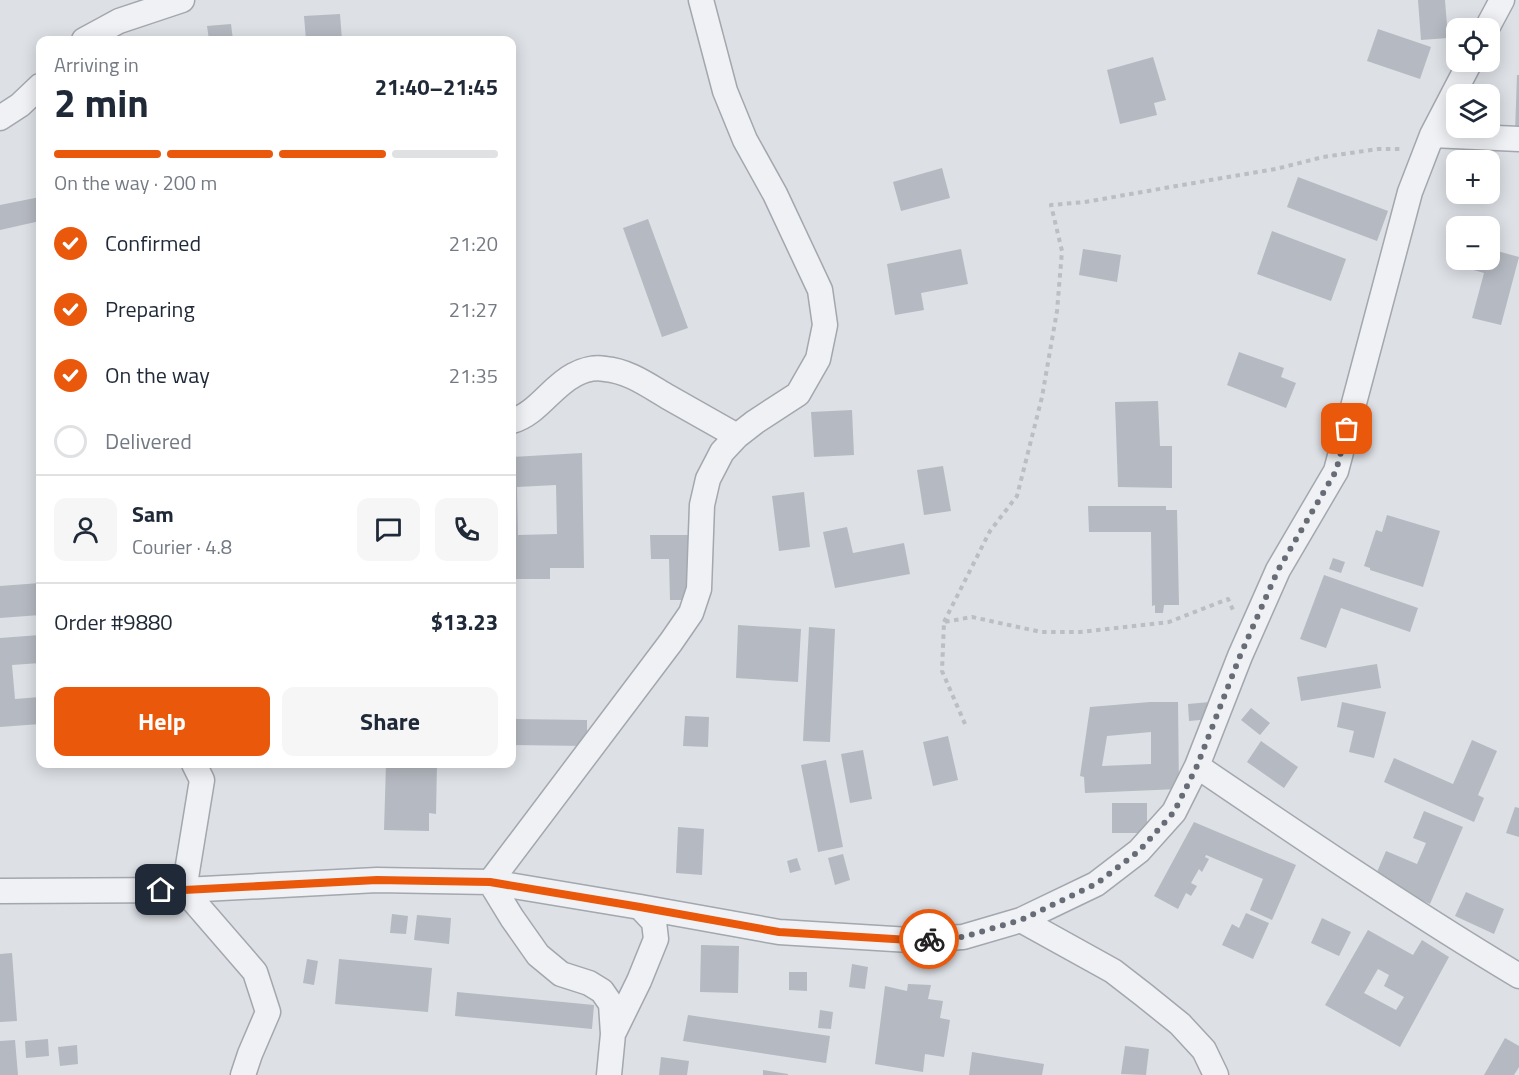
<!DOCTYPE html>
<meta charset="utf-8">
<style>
body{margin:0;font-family:"Titillium Web",sans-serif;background:#f6f6f7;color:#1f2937;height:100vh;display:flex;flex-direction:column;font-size:22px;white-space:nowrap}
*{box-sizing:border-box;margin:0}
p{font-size:20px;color:#747a83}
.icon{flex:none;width:33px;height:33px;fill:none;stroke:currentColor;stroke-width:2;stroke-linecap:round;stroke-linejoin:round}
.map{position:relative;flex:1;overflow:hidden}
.drawer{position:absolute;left:36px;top:36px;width:480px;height:732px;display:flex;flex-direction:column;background:#fff;border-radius:12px;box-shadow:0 3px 15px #0003}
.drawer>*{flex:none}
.tools{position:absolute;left:1446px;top:18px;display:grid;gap:12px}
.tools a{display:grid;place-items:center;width:54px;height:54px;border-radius:12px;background:#fff;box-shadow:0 3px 15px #0003;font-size:30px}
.pin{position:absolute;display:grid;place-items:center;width:51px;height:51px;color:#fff;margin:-26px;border-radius:12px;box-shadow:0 3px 9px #0006}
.courier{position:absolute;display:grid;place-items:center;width:60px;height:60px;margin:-30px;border:4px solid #ea580c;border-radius:50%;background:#fff;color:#222;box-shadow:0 2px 8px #0007}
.head em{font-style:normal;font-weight:700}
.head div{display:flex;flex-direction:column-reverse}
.head{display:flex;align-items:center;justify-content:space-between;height:102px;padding:0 18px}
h1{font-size:39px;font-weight:700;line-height:45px}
.bar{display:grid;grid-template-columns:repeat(4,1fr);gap:9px 6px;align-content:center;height:72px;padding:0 18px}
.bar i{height:8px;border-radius:4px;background:#e0e1e3}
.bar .active{background:#ea580c}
.bar p{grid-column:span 4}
.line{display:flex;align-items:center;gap:15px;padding:0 18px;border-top:2px solid #e0e1e3}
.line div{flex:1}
.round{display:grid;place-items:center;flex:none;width:63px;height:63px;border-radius:12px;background:#f6f6f7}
ol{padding:0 18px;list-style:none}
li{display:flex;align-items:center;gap:18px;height:66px}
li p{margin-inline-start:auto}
li .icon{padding:6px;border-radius:50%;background:#ea580c;color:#fff;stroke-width:4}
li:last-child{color:#747a83}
li i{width:33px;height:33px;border:3px solid #e0e1e3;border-radius:50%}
.cta{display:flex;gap:12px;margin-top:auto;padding:12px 18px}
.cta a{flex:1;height:69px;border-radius:12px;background:#ea580c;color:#fff;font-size:24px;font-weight:700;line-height:69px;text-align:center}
.cta a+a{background:#f6f6f7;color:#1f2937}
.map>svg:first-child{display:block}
.building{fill:#b5b9c1;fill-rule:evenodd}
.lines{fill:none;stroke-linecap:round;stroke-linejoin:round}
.street-casing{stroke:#a3a7ae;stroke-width:27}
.path{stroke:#bbbec4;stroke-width:4;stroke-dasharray:4.5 4.5;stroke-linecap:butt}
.street{stroke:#eff1f4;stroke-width:24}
.done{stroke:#676c76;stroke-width:6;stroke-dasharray:0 10.8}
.route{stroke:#ea580c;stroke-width:8}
</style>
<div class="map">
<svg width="1519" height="1075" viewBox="0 0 1519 1075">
<rect width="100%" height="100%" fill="#dde0e5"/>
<!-- building -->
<path class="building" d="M1418,0H1445L1448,38L1421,40Z
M340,14L342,40H306L304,16Z
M231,24L233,40H209L207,26Z
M1378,29L1431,47L1420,79L1367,61Z
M1153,57L1166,100L1154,103L1157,115L1120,124L1107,70Z
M1517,75H1519V133L1515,132Z
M942,168L950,198L901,211L893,182Z
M1298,177L1388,211L1377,241L1287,207Z
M40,197V221L0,230V205Z
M648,219L688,328L662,337L623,228Z
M1272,231L1346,259L1331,301L1257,274Z
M961,249L968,284L921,293L924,310L895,315L887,264Z
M1083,249L1121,255L1117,282L1079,275Z
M1490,249L1519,257L1501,325L1472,318L1484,273L1460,266L1462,260H1490Z
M1239,352L1284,368L1281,377L1296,383L1286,408L1227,385Z
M1158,401L1160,446H1172V488L1118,487L1115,402Z
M852,410L854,455L814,457L811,412Z
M582,453L584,568H550V579H516L515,571L512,572V457ZM556,485L557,534L518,535L517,487Z
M943,466L951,511L924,515L917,470Z
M804,492L810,547L779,551L772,496Z
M1088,506H1166V510H1177L1179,605H1164L1163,613H1155V605L1152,606L1151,532H1089Z
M1387,515L1440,531L1423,587L1370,570V568L1364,566L1376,530L1382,532Z
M847,527L853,553L904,543L910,574L835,588L823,532Z
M650,535H691L692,600H670L669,559H651Z
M1333,558L1345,562L1341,573L1329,569Z
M1324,575L1418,608L1410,632L1341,608L1326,648L1300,639Z
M40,583V615L0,618V586Z
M738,625L801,629L798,682L736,678Z
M809,627L835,629L830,742L803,741Z
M40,635V663L12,665L15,699L40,697V724L0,727V638Z
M1377,664L1381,688L1301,701L1297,677Z
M1150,702H1178L1179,789L1085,793L1084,777L1080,776L1090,707ZM1151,732V764L1102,766L1107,736Z
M1210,702L1211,719L1189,721L1188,704Z
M1342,702L1386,712L1374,758L1349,752L1354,731L1337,727Z
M1251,708L1270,723L1260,735L1241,720Z
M685,716L709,717L708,747L683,746Z
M512,719L587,720V746L512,745Z
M948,736L958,780L933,786L923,742Z
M1472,740L1497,751L1478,795L1484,798L1474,822L1384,782L1394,758L1453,784Z
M1261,741L1298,767L1284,788L1247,762Z
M863,750L872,799L850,803L841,754Z
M826,760L843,847L818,852L801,765Z
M386,764H437L436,814L429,813V831L384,830Z
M1112,803H1147V833H1112Z
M1515,807L1519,808V837L1506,833Z
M1424,811L1463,827L1430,904L1374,879L1386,851L1417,864L1426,843L1413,838Z
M1194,822L1296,865L1272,920L1250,910L1263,879L1206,855L1205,857L1209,859L1202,872L1199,869L1191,883L1197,886L1191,896L1186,893L1178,909L1154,896Z
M678,827L704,829L702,875L676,873Z
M843,854L850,880L835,885L828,858Z
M797,858L801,870L790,873L787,861Z
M1466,892L1504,909L1494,934L1455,916Z
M1246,913L1269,923L1253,959L1222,945L1232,924L1239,928Z
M392,914L408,916L406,934L390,933Z
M417,915L451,918L449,944L414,940Z
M1322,918L1351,932L1339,956L1311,943Z
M1368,930L1413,955L1422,940L1449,957L1400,1047L1325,1005ZM1378,969L1389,975L1384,986L1404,997L1396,1010L1364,993Z
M701,945L739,946L738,993L700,992Z
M12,953L17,1021L0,1022V954Z
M307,959L318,961L314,985L303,983Z
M339,959L432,968L428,1012L335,1004Z
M852,964L868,967L865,989L849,987Z
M789,972H807V991L789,990Z
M908,984L931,985L928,999L943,1001L940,1018L950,1020L944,1057L925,1054L923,1072L875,1064L885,986L907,991Z
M457,992L594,1005L592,1029L455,1016Z
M820,1010L833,1012L831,1029L818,1028Z
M688,1015L830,1036L826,1063L683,1041Z
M1505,1038L1519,1046V1067L1514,1075H1484Z
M48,1039L49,1056L26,1058L25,1041Z
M15,1040L18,1075H0V1041Z
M77,1045L78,1064L60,1066L58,1047Z
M1125,1046L1149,1049L1146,1075L1121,1074Z
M972,1052L1044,1064L1042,1075H969Z
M661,1057L689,1061L687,1075H659Z
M763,1070L788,1074V1075H763Z"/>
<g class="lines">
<!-- street casing -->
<g class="street-casing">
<path id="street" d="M1487,28L1502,0
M84,40L119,21L182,0
M0,118L20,105L40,86
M1432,135L1519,139
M512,421C537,414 551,387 574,375C583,370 595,367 605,369C629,371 649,386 668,397C691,410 714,423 737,436
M194,764L202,780L184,890L255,972L268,1012L250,1054L243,1075
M1197,766C1303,838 1409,910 1519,976
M0,891L184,890L377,880L490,882L640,907L779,932L910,940L963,937L1021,920L1096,884L1139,851L1174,812L1197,766L1240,656L1278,570L1336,471L1410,192L1432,135L1470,62
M1021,920L1113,971L1144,995L1180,1024L1204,1050L1216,1075
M613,1034L611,1004L602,991L589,983L561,974L538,955L512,918L490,882L671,642L691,613L699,589L702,505L708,479L722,452L737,436L755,422L798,394L818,359L825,325L820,290L775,194L745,140L725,91L701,0
M609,1075L613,1034L639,981L656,939L654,922L640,907"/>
</g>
<!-- path -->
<path class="path" d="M944,622L990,531L1017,496L1042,397L1057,311L1062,251L1051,205L1085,202L1228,177L1276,169L1323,157L1378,149H1402
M965,724L942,671L944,622L972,617L1041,632H1080L1169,622L1228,599L1233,610"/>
<!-- street -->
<use href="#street" class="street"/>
</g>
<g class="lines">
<!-- done -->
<path class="done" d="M929,939L963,937L1021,920L1096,884L1139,851L1174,812L1197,766L1240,656L1278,570L1336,471L1347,429"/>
<!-- route -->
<path class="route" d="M161,890H184L377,880L490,882L640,907L779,932L910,940L929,939"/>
</g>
</svg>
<div class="tools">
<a><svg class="icon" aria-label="locate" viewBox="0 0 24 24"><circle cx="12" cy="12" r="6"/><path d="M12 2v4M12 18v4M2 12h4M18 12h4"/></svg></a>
<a><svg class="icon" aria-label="layers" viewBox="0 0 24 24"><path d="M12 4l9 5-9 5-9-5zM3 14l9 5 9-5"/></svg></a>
<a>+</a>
<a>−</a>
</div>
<div class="pin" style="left:1347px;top:429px;background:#ea580c"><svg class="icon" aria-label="bag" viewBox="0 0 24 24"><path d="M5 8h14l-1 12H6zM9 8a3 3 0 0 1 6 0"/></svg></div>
<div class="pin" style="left:161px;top:890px;background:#1f2937"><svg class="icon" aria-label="home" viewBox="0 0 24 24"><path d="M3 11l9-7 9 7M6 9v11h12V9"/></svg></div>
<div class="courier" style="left:929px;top:939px"><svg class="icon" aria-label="bike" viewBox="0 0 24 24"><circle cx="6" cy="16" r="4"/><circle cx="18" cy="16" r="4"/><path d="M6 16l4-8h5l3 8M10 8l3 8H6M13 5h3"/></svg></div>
<section class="drawer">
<div class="head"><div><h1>2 min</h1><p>Arriving in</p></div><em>21:40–21:45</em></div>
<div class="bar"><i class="active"></i><i class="active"></i><i class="active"></i><i></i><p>On the way · 200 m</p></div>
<ol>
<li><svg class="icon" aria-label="check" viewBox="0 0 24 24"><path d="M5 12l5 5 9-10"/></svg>Confirmed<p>21:20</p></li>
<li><svg class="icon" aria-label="check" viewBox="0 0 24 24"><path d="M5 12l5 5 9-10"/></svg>Preparing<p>21:27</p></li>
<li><svg class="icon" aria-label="check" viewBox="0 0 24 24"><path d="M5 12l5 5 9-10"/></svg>On the way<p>21:35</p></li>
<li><i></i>Delivered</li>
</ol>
<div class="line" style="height:108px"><a class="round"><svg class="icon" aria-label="person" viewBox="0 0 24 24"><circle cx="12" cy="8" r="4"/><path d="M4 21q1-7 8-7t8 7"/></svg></a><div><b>Sam</b><p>Courier · 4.8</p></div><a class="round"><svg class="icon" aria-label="chat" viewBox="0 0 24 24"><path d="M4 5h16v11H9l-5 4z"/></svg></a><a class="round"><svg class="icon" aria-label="phone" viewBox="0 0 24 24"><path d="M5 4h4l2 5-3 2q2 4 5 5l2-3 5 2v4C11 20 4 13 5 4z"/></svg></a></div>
<div class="line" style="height:78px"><div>Order #9880</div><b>$13.23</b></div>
<div class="cta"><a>Help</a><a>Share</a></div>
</section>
</div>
